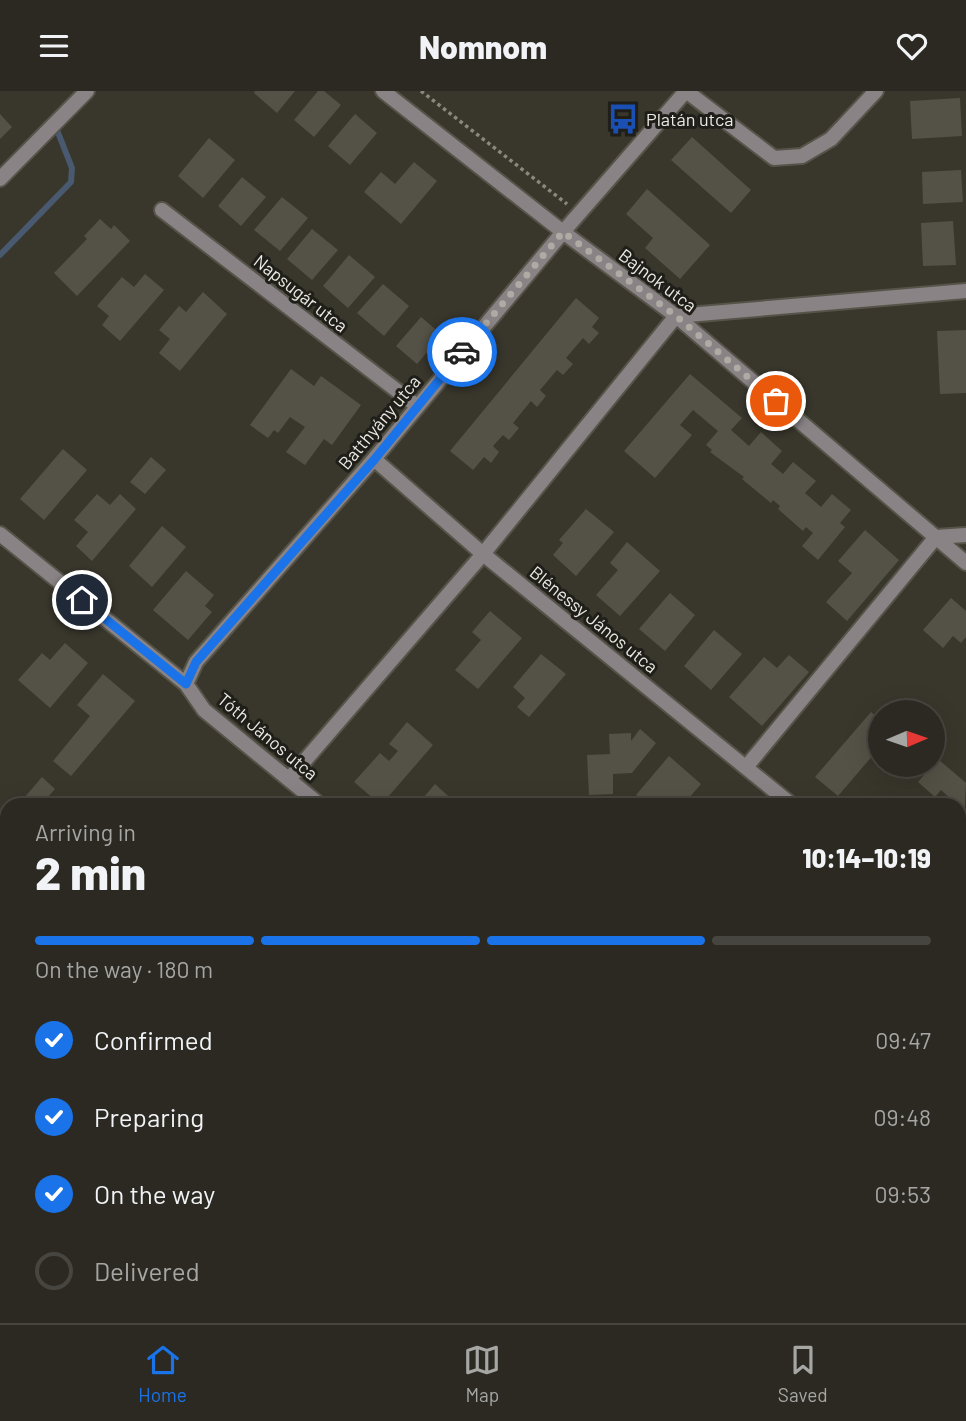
<!DOCTYPE html>
<meta charset="utf-8">
<style>
body{margin:0;font-family:Barlow,sans-serif;background:#37352e;color:#f1f3f6;height:100vh;display:flex;flex-direction:column;font-size:26px;white-space:nowrap}
*{box-sizing:border-box;margin:0}
p{font-size:23px;color:#a6a6a5}
.icon{flex:none;width:38px;height:38px;fill:none;stroke:currentColor;stroke-width:2;stroke-linecap:round;stroke-linejoin:round}
.map{position:relative;flex:1;overflow:hidden}
.panel{position:absolute;left:0px;top:707px;width:966px;height:525px;display:flex;flex-direction:column;background:#2b2921;border-radius:21px 21px 0 0;box-shadow:0 7px 28px #0002,0 0 0 2px #47453f}
.panel>*{flex:none}
.needle{width:46px;rotate:88deg}
.tools{position:absolute;left:868px;top:609px;display:grid;gap:14px}
.tools a{display:grid;place-items:center;width:77px;height:77px;border-radius:50%;background:#2b2921;box-shadow:0 7px 28px #0002,0 0 0 2px #47453f;font-size:35px}
.pin{position:absolute;display:grid;place-items:center;width:60px;height:60px;color:#fff;margin:-30px;border:4px solid #fff;border-radius:50%;box-shadow:0 2px 7px #0007}
.courier{position:absolute;display:grid;place-items:center;width:70px;height:70px;margin:-35px;border:5px solid #1a73e8;border-radius:50%;background:#fff;color:#222;box-shadow:0 2px 9px #0007}
.head em{font-style:normal;font-weight:800}
.head div{display:flex;flex-direction:column-reverse}
.head{display:flex;align-items:center;justify-content:space-between;height:119px;padding:0 35px}
h1{font-size:46px;font-weight:800;line-height:52px}
.bar{display:grid;grid-template-columns:repeat(4,1fr);gap:10px 7px;align-content:center;height:84px;padding:0 35px}
.bar i{height:9px;border-radius:5px;background:#47453f}
.bar .active{background:#1a73e8}
.bar p{grid-column:span 4}
ol{padding:0 35px;list-style:none}
li{display:flex;align-items:center;gap:21px;height:77px}
li p{margin-inline-start:auto}
li .icon{padding:7px;border-radius:50%;background:#1a73e8;color:#fff;stroke-width:4}
li:last-child{color:#a6a6a5}
li i{width:38px;height:38px;border:4px solid #47453f;border-radius:50%}
header{display:flex;justify-content:space-between;align-items:center;height:91px;padding:0 35px;background:#2b2921;font-size:32px;font-weight:800}
.tabs{display:flex;justify-content:space-around;align-items:center;height:98px;border-top:2px solid #47453f;background:#2b2921;font-size:19px;color:#a6a6a5}
.tabs a{display:grid;justify-items:center;gap:4px}
.tabs .active{color:#1a73e8}
.map>svg:first-child{display:block}
.lines{fill:none;stroke-linecap:round;stroke-linejoin:round}
.stream{stroke:#49596f;stroke-width:6}
.building{fill:#545246}
.minor-casing{stroke:#565449;stroke-width:18}
.path{stroke:#8a887f;stroke-width:3.5;stroke-dasharray:3.5 3.5;stroke-linecap:butt}
.minor{stroke:#898385;stroke-width:14}
.done{stroke:#adaba3;stroke-width:7;stroke-dasharray:0 12.6}
.route{stroke:#1a73e8;stroke-width:9}
.labels{text-anchor:middle;dominant-baseline:central;stroke-width:6;stroke-linejoin:round;paint-order:stroke}
.poi-label{font-size:18px;fill:#eceae3;stroke:#1f1e19;text-anchor:start}
.street-label{font-size:18px;fill:#eceae3;stroke:#1f1e19}
</style>
<header><svg class="icon" aria-label="menu" viewBox="0 0 24 24"><path d="M4 6h16M4 12h16M4 18h16"/></svg>Nomnom<svg class="icon" aria-label="heart" viewBox="0 0 24 24"><path d="M12 20l-8-8c-3-5 5-10 8-4 3-6 11-1 8 4z"/></svg></header>
<div class="map">
<svg width="966" height="1232" viewBox="0 0 966 1232">
<rect width="100%" height="100%" fill="#39372c"/>
<g class="lines">
<!-- stream -->
<path class="stream" d="M0,164L71,91L72,77L57,39"/>
</g>
<!-- building -->
<path class="building" d="M255,0H295L277,22L254,2Z
M318,0H324L341,14L314,46L294,29Z
M960,7L962,45L912,48L910,10Z
M0,23L12,36L0,48Z
M355,23L377,42L350,74L328,55Z
M692,46L751,99L731,122L671,69Z
M209,47L235,69L203,107L178,85Z
M414,71L437,90L401,133L364,101L381,81L395,93Z
M961,79L963,111L923,113L922,81Z
M242,86L266,106L241,135L218,115Z
M647,98L710,154L680,188L645,157L653,147L626,123Z
M282,106L308,127L280,160L254,139Z
M100,128L111,138L114,134L130,150L77,205L54,182L87,148L84,145Z
M953,130L956,174L923,175L921,132Z
M312,138L338,159L312,189L287,168Z
M349,164L375,186L348,217L323,195Z
M145,183L164,199L120,250L102,234L109,225L97,215L122,186L134,196Z
M383,193L409,215L384,245L357,222Z
M203,201L227,223L180,280L159,262L170,248L159,239L179,215L186,221Z
M576,207L599,227L592,236L599,242L589,253L583,247L566,267L573,273L563,284L557,279L540,299L546,305L537,316L531,310L513,332L519,337L509,349L503,344L493,355L499,361L491,372L484,366L473,379L450,360Z
M421,226L442,244L417,273L396,255Z
M966,239V302L940,303L937,240Z
M291,278L314,295L321,285L361,314L332,354L324,348L305,374L286,361L305,336L290,326L278,342L274,339L268,347L250,334Z
M690,283L742,327L731,339L749,355L761,341L782,360L771,373L783,383L793,371L816,390L805,402L821,416L832,403L851,419L840,432L845,436L818,469L802,455L813,442L806,436L803,440L778,418L780,415L773,409L771,412L742,388L744,386L710,361L712,359L706,354L718,340L693,319L680,334L692,344L655,387L624,360Z
M63,358L87,379L44,429L20,408Z
M151,366L166,379L145,403L130,391Z
M97,403L110,414L120,403L136,418L92,470L76,455L88,441L74,429Z
M586,418L614,441L576,485L553,464L563,452L559,449Z
M162,435L186,456L152,496L129,475Z
M865,439L899,469L847,530L826,511L852,482L838,470Z
M627,451L660,480L620,525L596,504L618,479L610,472Z
M186,480L214,504L205,515L212,521L188,549L153,519Z
M670,502L695,524L665,560L639,538Z
M951,507L966,520V546L961,552L953,545L943,557L923,539Z
M490,520L522,547L478,598L455,579L481,549L472,541Z
M714,539L742,563L711,599L684,575Z
M65,552L88,572L50,617L18,589L42,562L50,569Z
M541,563L566,583L529,626L517,616L525,607L513,596Z
M789,564L809,581L762,635L729,606L764,566L777,577Z
M103,583L135,610L71,685L53,670L90,625L77,614Z
M871,621L880,629V656L838,705L815,686Z
M407,631L433,654L381,714L354,691L380,662L389,670L398,660L389,653Z
M640,638L656,652L632,682L613,683V703L589,704L587,664L610,663L609,643L631,642V650Z
M669,665L701,693L683,714H648L636,704Z
M938,668L966,692L964,733L959,729V714H948L952,709L941,699L935,706L918,691Z
M42,686L55,698L41,714H31L24,707Z
M435,693L457,713L456,714H417Z
M966,761V809L959,803V780L965,773L960,768Z
M966,962V1001L959,1009V971Z
M966,1134V1191L962,1195L959,1193V1143Z
M811,1225H849L843,1232H814L816,1229Z"/>
<g class="lines">
<!-- minor casing -->
<g class="minor-casing">
<path id="minor" d="M383,0L563,141L676,225L966,472
M686,0L774,67L802,65L831,48L876,0
M0,88L87,0
M162,119L417,315
M374,368L483,463L792,714
M0,443L186,593L204,619L320,714
M186,593L196,571L374,368L563,141L686,0
M747,675L936,446L966,444
M289,688L483,463L676,225L966,200
M959,867L966,858
M936,1225L945,1232"/>
</g>
<!-- path -->
<path class="path" d="M421,0L567,113"/>
<!-- minor -->
<use href="#minor" class="minor"/>
</g>
<g class="lines">
<!-- done -->
<path class="done" d="M462,261L563,141L676,225L776,310"/>
<!-- route -->
<path class="route" d="M82,509L186,593L196,571L374,369L462,261"/>
</g>
<!-- icons -->
<defs>
<g id="bus-bare" transform="scale(2.415)"><path d="M-5-6H5V4H4V6H2V4H-2V6H-4V4H-5ZM-3.5-4V0h7V-4ZM-3.5 1.2v1.5H-2V1.2ZM2 1.2v1.5H3.5V1.2Z" fill="#1a4fb4" stroke="#1f1e19" stroke-width="2.5" paint-order="stroke"/></g>
</defs>
<g fill-rule="evenodd">
<use href="#bus-bare" x="623" y="28"/>
</g>
<g class="labels">
<!-- poi labels -->
<g class="poi-label">
<text x="646" y="28">Platán utca</text>
</g>
<!-- street labels -->
<g class="street-label">
<text transform="translate(658 189) rotate(37)">Bajnok utca</text>
<text transform="translate(301 202) rotate(38)">Napsugár utca</text>
<text transform="translate(379 331) rotate(-50)">Batthyány utca</text>
<text transform="translate(594 528) rotate(39)">Blénessy János utca</text>
<text transform="translate(268 645) rotate(40)">Tóth János utca</text>
</g>
</g>
</svg>
<div class="tools">
<a><svg class="needle" viewBox="-14 -14 28 28"><path d="M0-13l5 13h-10z" fill="#e53935"/><path d="M0 13l5-13h-10z" fill="#a6a6a5"/></svg></a>
</div>
<div class="pin" style="left:776px;top:310px;background:#ea580c"><svg class="icon" aria-label="bag" viewBox="0 0 24 24"><path d="M5 8h14l-1 12H6zM9 8a3 3 0 0 1 6 0"/></svg></div>
<div class="pin" style="left:82px;top:509px;background:#1f2937"><svg class="icon" aria-label="home" viewBox="0 0 24 24"><path d="M3 11l9-7 9 7M6 9v11h12V9"/></svg></div>
<div class="courier" style="left:462px;top:261px"><svg class="icon" aria-label="car" viewBox="0 0 24 24"><path d="M5 17H2v-5l4-1 3-4h7l3 4 3 1v5h-3M9 17h6M6 11h13"/><circle cx="7" cy="17" r="2"/><circle cx="17" cy="17" r="2"/></svg></div>
<section class="panel">
<div class="head"><div><h1>2 min</h1><p>Arriving in</p></div><em>10:14–10:19</em></div>
<div class="bar"><i class="active"></i><i class="active"></i><i class="active"></i><i></i><p>On the way · 180 m</p></div>
<ol>
<li><svg class="icon" aria-label="check" viewBox="0 0 24 24"><path d="M5 12l5 5 9-10"/></svg>Confirmed<p>09:47</p></li>
<li><svg class="icon" aria-label="check" viewBox="0 0 24 24"><path d="M5 12l5 5 9-10"/></svg>Preparing<p>09:48</p></li>
<li><svg class="icon" aria-label="check" viewBox="0 0 24 24"><path d="M5 12l5 5 9-10"/></svg>On the way<p>09:53</p></li>
<li><i></i>Delivered</li>
</ol>
</section>
</div>
<nav class="tabs">
<a class="active"><svg class="icon" aria-label="home" viewBox="0 0 24 24"><path d="M3 11l9-7 9 7M6 9v11h12V9"/></svg>Home</a>
<a><svg class="icon" aria-label="map" viewBox="0 0 24 24"><path d="M3 6l6-2 6 2 6-2v14l-6 2-6-2-6 2zM9 4v14M15 6v14"/></svg>Map</a>
<a><svg class="icon" aria-label="saved" viewBox="0 0 24 24"><path d="M7 4h10v16l-5-4-5 4z"/></svg>Saved</a>
</nav>
